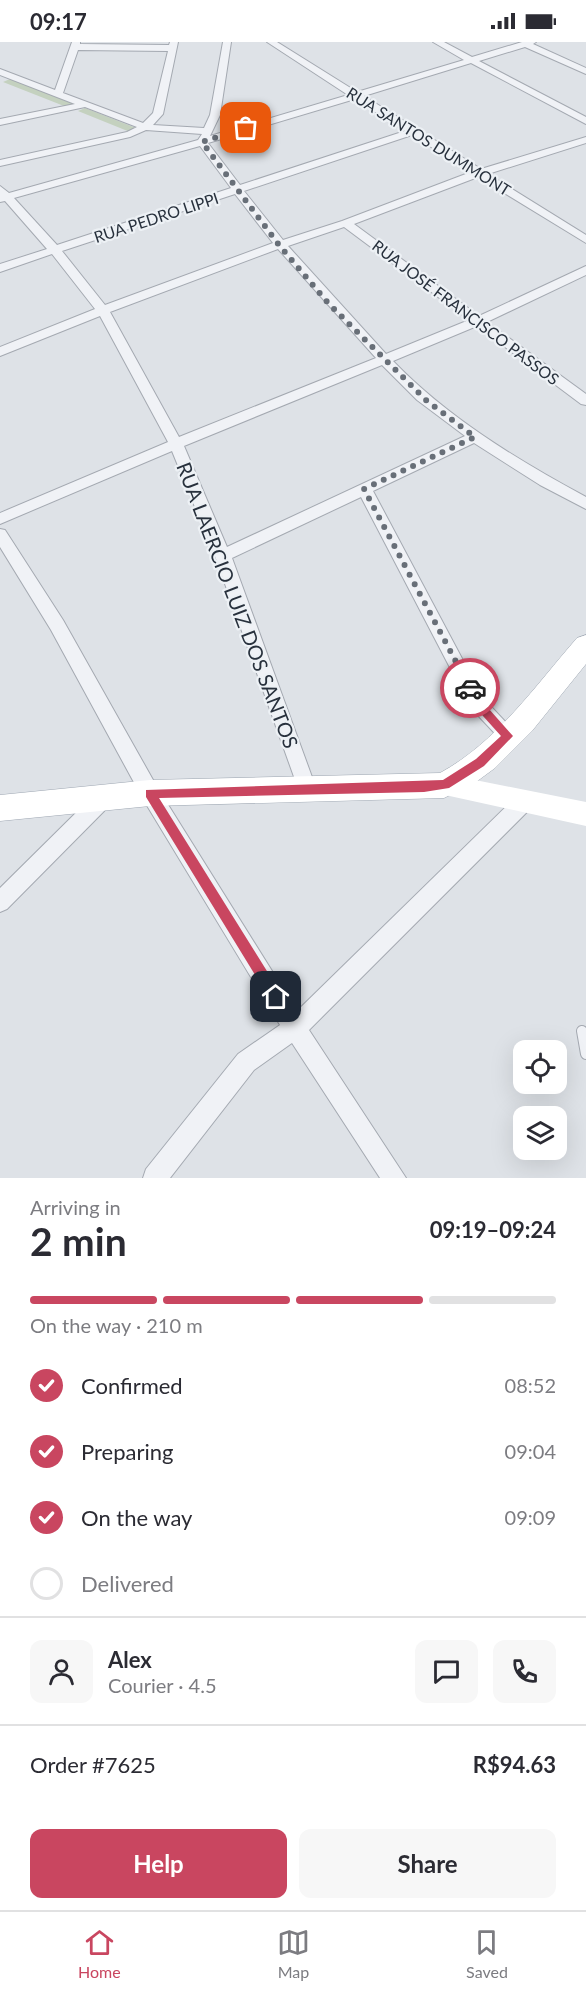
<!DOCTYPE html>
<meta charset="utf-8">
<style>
body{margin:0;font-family:Lato,sans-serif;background:#f7f7f7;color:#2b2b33;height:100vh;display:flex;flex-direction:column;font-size:22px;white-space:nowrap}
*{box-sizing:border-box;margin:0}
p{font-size:20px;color:#7c7c81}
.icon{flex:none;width:33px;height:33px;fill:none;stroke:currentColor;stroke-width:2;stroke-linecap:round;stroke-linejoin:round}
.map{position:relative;height:1136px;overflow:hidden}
.drawer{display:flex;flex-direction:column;background:#fff;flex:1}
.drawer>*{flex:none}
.tools{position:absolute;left:513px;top:998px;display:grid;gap:12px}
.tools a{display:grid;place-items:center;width:54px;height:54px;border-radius:12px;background:#fff;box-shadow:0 6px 24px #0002;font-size:30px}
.pin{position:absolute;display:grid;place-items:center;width:51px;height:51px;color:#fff;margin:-26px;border-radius:12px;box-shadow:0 3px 9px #0006}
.courier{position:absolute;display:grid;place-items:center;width:60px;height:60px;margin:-30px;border:4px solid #c94660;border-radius:50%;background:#fff;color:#222;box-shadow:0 2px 8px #0007}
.headline em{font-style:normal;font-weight:700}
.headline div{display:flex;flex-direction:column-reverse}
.headline{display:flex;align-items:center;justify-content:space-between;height:102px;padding:0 30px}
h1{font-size:39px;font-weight:700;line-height:45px}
.bar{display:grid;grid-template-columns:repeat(4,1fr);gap:9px 6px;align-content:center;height:72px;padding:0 30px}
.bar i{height:8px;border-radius:4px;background:#e1e1e2}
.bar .current{background:#c94660}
.bar p{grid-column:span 4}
.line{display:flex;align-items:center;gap:15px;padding:0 30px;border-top:2px solid #e1e1e2}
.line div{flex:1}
.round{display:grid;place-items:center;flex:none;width:63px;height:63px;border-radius:12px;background:#f7f7f7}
ol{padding:0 30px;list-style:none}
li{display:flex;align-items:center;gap:18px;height:66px}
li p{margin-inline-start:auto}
li .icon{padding:6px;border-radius:50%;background:#c94660;color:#fff;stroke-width:4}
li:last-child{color:#7c7c81}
li i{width:33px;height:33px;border:3px solid #e1e1e2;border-radius:50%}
.cta{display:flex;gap:12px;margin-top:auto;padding:12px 30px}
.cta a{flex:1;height:69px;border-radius:12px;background:#c94660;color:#fff;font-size:24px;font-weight:700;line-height:69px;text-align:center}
.cta a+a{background:#f7f7f7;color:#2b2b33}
.status{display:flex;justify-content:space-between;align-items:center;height:42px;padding:0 30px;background:#fff;direction:ltr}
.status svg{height:16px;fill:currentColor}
.tabs{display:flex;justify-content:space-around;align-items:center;height:84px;border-top:2px solid #e1e1e2;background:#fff;font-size:16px;color:#7c7c81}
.tabs a{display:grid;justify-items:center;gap:3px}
.tabs .current{color:#c94660}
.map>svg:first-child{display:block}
.green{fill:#c4d1bf}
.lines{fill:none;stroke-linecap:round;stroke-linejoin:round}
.lane-casing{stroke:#a4a9b1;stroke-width:12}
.street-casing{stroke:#a4a9b1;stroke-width:2}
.primary-casing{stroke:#9ea7b2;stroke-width:1}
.lane{stroke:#f0f2f6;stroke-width:10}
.street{fill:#f0f2f6;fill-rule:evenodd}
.secondary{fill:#fff;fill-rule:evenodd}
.primary{fill:#fff;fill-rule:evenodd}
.route{fill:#c94660}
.done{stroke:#686f78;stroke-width:6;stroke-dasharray:0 10.8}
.labels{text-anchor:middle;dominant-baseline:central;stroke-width:4.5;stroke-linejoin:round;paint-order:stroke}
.far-street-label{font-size:16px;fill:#28313d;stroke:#edf1f5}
.street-label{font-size:20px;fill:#28313d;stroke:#edf1f5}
</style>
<div class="status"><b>09:17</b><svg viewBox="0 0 49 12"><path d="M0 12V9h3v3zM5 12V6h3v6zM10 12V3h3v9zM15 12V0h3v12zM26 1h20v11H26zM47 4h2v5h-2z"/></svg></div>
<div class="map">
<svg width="586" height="1136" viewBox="0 0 586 1136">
<rect width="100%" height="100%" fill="#dee2e7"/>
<!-- green -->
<path class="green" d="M10,37L71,61L72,63L64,64L3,40Z
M85,66L136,86L130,90L78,69Z"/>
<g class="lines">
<!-- lane casing -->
<g class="lane-casing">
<path id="lane" d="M582,989L586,1012"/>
</g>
<!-- street casing -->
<g class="street-casing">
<path id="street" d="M72,0H80V2L169,3L170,0H178L163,72L153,83L204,86L210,73L223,0H231L220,73L210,94L348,53L267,0H277L357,50L464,18L433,0H444L472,15L522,0H536L533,2L586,26V32L525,5L479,19L586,75V82L471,21L364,54L481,127L586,95V101L488,132L586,193V201L478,135L354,182L479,274L586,224V233L487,280L586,352V363L581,362L477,284L393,319C448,376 516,417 586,455V467L540,443L474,401L373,449L483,656L514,689L517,694L514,699L508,702L502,699L471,666L361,455L232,516L316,746L314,752L307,754L300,752L298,746L215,514L172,409L0,482V471L168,400L100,274L0,314V305L95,267L52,212L0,230V222L47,207L5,159L0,160V144L9,151L198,98L202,92L146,88L130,95L0,124V118L127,90L137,85L85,65L0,83V77L75,62L0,33V27L55,48ZM78,8L168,9L153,71L143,81L63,51ZM355,57L405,89L240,143L208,101ZM412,93L471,130L342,179L283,198L244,149ZM200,104L231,146L57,203L14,156ZM235,152L273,201L105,263L62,209ZM344,185L469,278L386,312L288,204ZM278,207L376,316L179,395L110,270ZM382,323L417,358L465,394L227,505L184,404Z
M0,487L5,488L63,578L157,745L297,969L519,752L526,750L533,752L536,758L533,764L309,988L406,1136H380L292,1001L254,1028L170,1136H143L146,1127L238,1012L280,983L143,757L51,588L0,505Z
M105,747L112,749L115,755L112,761L7,867L0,870V846L98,749Z"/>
</g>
<!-- primary casing -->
<g class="primary-casing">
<path id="primary" d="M586,593V622L532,689L495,726L476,740L444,756L150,764L0,779V753L150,738L440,731C497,700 535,644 577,596Z"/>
</g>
<!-- lane -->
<use href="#lane" class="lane"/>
<!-- street -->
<use href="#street" class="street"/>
<!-- secondary -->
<path class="secondary" d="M445,732L586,760V784L436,751L432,743L436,735Z"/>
<!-- primary -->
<use href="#primary" class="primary"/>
</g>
<!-- route -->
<path class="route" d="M470,642L473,643L481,658L513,694L484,724L449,746L424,750L159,756L280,950L282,955L280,959L276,961L271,959L146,755V748L443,738L476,717L501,694L474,664L464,646Z"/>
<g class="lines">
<!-- done -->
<path class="done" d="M246,86L202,100L279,203L329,262L427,359L475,395L364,447L470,646"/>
</g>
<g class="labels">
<!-- far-street labels -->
<g class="far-street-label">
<text transform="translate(429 99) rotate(32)">RUA SANTOS DUMMONT</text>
<text transform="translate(156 175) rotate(-18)">RUA PEDRO LIPPI</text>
<text transform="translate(466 270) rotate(37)">RUA JOSÉ FRANCISCO PASSOS</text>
</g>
<!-- street labels -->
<g class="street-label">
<text transform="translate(238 563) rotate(69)">RUA LAERCIO LUIZ DOS SANTOS</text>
</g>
</g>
</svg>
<div class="tools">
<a><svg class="icon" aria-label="locate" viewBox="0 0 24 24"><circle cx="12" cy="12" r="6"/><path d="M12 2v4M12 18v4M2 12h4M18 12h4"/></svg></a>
<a><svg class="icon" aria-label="layers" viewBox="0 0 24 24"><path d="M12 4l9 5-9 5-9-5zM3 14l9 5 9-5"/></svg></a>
</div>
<div class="pin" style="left:246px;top:86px;background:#ea580c"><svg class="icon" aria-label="bag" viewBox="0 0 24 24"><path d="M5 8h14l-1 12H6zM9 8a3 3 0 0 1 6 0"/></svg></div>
<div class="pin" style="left:276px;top:955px;background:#1f2937"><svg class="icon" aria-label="home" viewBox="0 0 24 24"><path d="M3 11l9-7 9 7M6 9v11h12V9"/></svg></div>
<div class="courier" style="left:470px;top:646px"><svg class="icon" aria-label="car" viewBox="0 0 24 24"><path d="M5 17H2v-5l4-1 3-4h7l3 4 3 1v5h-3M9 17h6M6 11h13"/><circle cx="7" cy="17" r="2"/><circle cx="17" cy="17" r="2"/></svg></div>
</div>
<section class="drawer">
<div class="headline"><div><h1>2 min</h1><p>Arriving in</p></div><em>09:19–09:24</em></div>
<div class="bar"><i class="current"></i><i class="current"></i><i class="current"></i><i></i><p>On the way · 210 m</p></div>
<ol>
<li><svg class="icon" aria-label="check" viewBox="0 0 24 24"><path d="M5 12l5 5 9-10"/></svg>Confirmed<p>08:52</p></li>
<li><svg class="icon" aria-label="check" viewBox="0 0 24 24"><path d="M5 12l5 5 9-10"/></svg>Preparing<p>09:04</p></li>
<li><svg class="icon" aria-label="check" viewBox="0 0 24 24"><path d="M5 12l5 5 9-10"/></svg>On the way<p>09:09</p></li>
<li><i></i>Delivered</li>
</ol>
<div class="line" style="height:108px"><a class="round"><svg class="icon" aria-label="person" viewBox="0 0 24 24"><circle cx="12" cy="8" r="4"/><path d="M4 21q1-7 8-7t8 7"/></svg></a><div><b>Alex</b><p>Courier · 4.5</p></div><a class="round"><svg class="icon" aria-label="chat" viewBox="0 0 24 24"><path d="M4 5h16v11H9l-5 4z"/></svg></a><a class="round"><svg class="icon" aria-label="phone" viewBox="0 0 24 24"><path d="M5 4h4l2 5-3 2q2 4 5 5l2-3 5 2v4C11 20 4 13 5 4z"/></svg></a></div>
<div class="line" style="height:78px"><div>Order #7625</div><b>R$94.63</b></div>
<div class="cta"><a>Help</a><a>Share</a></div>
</section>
<nav class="tabs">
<a class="current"><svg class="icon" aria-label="home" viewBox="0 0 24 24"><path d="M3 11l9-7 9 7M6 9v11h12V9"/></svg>Home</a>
<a><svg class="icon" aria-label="map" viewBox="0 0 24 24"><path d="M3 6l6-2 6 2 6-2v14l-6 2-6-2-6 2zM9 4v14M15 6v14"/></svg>Map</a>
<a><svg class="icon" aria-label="saved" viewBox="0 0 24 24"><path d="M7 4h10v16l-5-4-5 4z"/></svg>Saved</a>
</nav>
